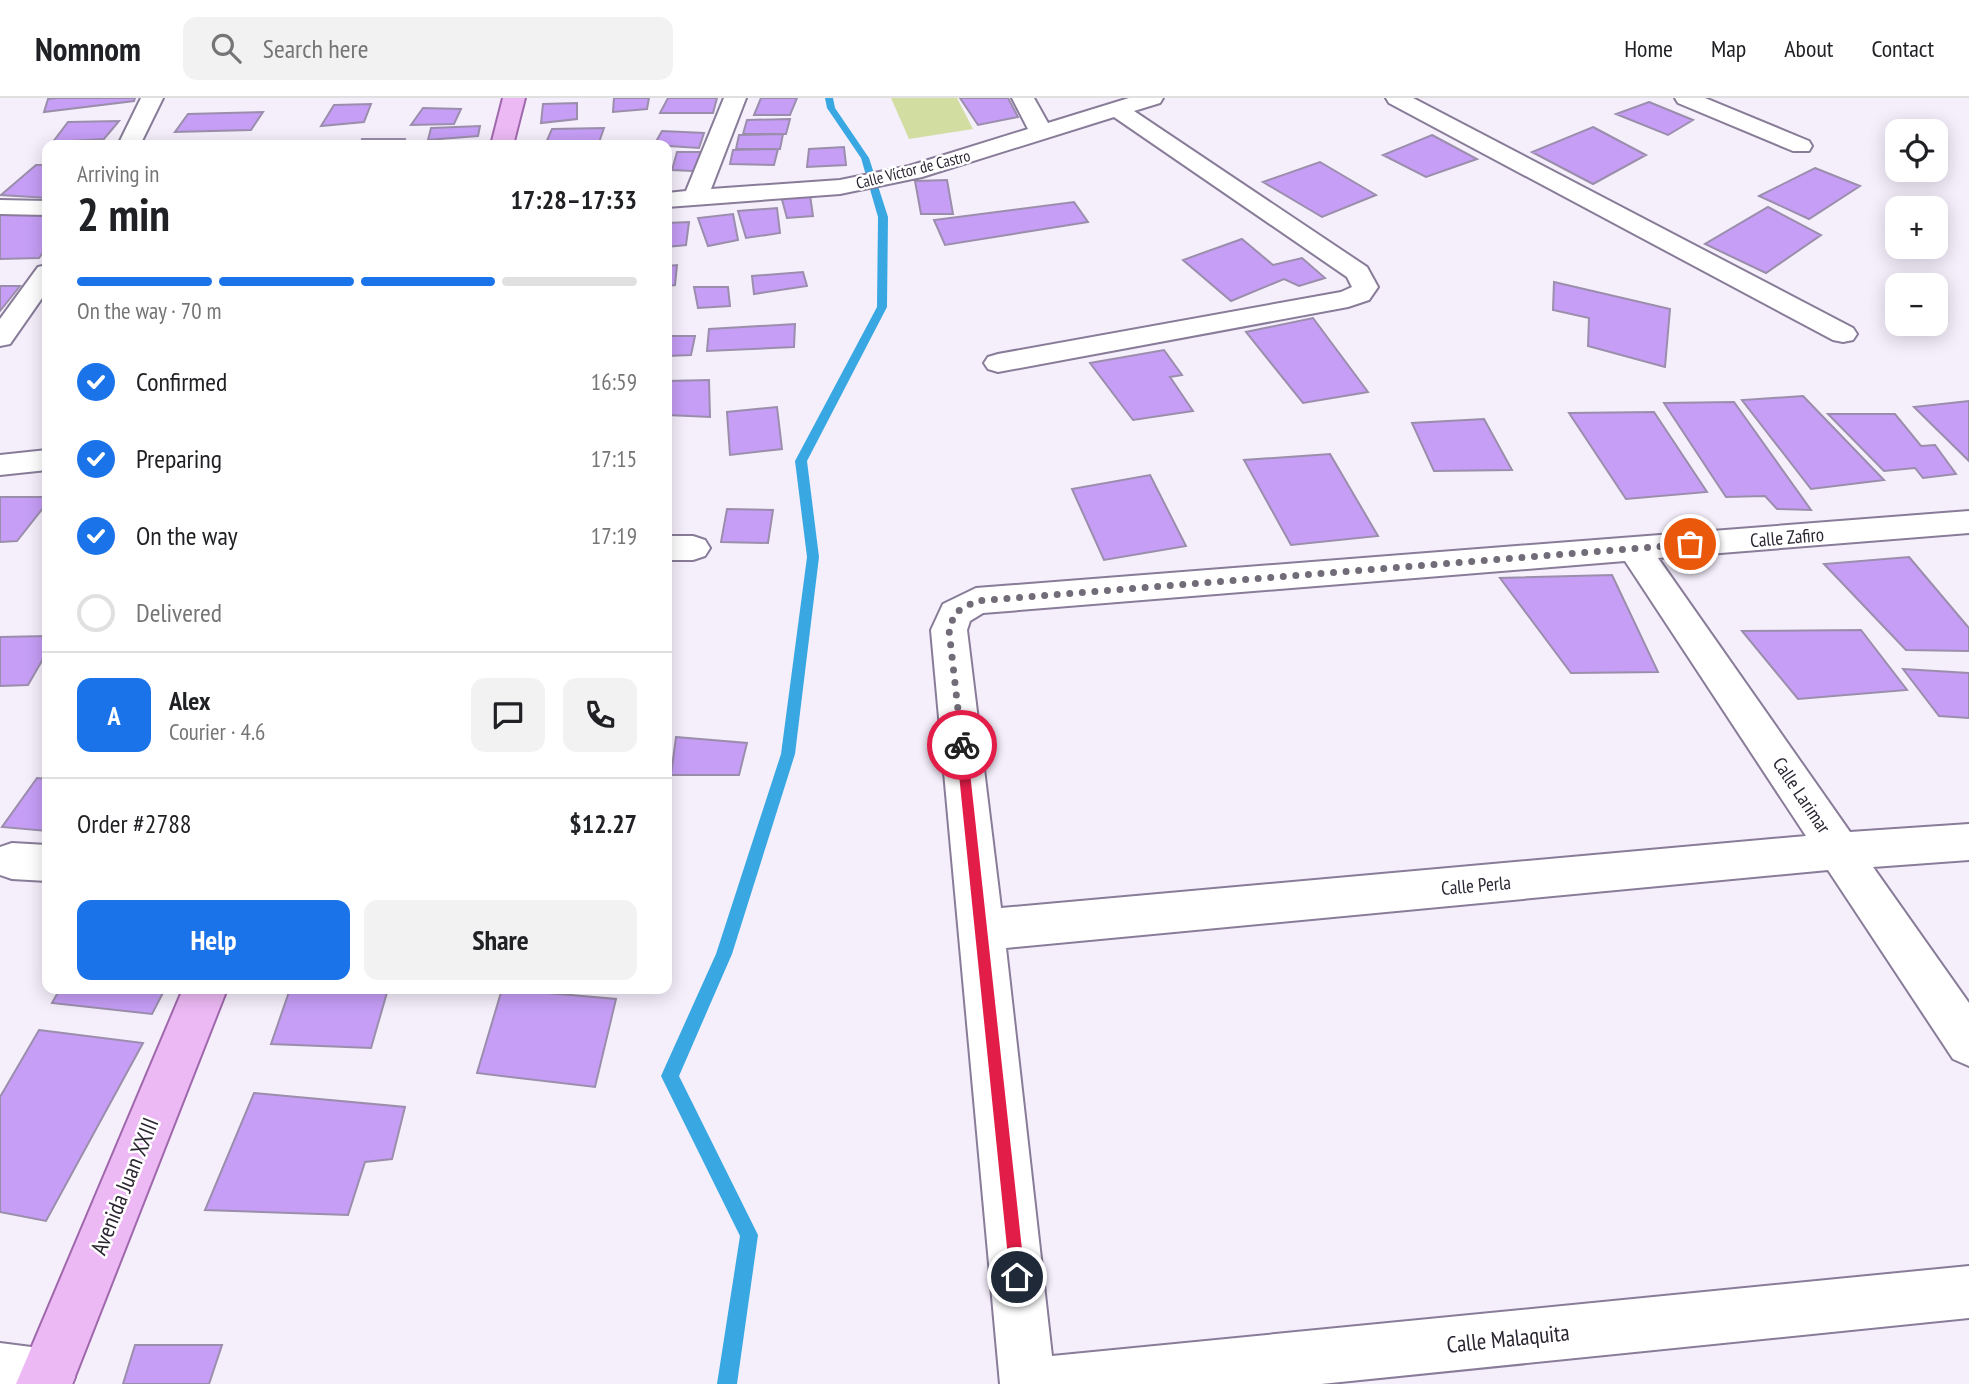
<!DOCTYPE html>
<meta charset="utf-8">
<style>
body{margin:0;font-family:"PT Sans Narrow",sans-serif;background:#f2f2f2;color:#202124;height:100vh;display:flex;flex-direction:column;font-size:26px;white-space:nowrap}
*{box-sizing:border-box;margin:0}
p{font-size:23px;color:#757577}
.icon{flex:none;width:38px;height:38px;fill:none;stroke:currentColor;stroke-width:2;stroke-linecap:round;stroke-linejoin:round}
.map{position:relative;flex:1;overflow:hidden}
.details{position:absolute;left:42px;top:42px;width:630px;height:854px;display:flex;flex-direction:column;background:#fff;border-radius:14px;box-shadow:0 4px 18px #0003}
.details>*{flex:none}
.buttons{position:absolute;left:1885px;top:21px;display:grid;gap:14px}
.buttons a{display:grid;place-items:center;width:63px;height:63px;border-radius:14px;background:#fff;box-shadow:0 4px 18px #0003;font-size:35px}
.pin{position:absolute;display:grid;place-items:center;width:60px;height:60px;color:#fff;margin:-30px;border:4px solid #fff;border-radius:50%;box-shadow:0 2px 7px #0007}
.courier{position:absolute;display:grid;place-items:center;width:70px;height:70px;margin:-35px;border:5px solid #e11d48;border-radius:50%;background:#fff;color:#222;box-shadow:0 2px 9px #0007}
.headline em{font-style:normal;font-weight:700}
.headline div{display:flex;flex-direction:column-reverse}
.headline{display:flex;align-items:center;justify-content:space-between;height:119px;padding:0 35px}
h1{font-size:46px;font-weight:700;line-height:52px}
.bar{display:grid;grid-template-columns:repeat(4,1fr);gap:10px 7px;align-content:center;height:84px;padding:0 35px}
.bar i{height:9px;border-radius:5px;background:#e0e0e0}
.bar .current{background:#1a73e8}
.bar p{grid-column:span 4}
.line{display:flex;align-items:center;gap:18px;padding:0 35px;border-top:2px solid #e0e0e0}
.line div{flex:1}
.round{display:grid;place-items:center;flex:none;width:74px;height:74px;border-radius:14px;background:#f2f2f2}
ol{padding:0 35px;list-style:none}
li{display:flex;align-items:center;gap:21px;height:77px}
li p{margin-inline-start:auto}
li .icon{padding:7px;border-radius:50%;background:#1a73e8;color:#fff;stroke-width:4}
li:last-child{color:#757577}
li i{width:38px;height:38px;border:4px solid #e0e0e0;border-radius:50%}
.cta{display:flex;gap:14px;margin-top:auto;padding:14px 35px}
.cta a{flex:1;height:80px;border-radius:14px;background:#1a73e8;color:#fff;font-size:28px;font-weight:700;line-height:80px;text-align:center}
.cta a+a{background:#f2f2f2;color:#202124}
header{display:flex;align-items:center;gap:42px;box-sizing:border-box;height:98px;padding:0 35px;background:#fff;border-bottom:2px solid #e0e0e0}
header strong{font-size:33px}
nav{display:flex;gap:38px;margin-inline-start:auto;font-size:24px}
.search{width:490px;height:63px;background:#f2f2f2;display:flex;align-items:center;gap:18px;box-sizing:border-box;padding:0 24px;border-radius:14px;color:#757577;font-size:26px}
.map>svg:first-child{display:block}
.green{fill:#d1dda1}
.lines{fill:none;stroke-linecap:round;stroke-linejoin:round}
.stream{fill:#39a8e2;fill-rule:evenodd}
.building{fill:#c69ef6;stroke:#9b8eac;stroke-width:2}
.minor-casing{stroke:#887c98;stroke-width:4}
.major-casing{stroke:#a068ac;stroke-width:4}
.minor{fill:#fff;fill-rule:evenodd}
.major{fill:#ecb9f4;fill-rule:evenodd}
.route{fill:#e11d48}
.done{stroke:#726c79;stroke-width:7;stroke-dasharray:0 12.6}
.labels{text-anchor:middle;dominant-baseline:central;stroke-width:5;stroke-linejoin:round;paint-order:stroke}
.far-street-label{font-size:16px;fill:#2b2632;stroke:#fff}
.street-label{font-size:19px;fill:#2b2632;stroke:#fff}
.near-street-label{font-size:23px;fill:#2b2632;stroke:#fff}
</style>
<header>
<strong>Nomnom</strong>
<div class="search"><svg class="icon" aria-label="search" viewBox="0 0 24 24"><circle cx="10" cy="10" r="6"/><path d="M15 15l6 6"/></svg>Search here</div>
<nav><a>Home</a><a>Map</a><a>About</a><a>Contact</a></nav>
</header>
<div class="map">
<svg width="1969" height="1286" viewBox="0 0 1969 1286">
<rect width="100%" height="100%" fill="#f5effc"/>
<!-- green -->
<path class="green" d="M891,0H957L973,31L909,41Z"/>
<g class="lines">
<!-- stream -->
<path class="stream" d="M825,0H833L835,10L869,60L888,119L887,209L807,363L819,459L795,656L732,856L679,978L758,1137L737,1286H717L740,1138L661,978L716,856L781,656L807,459L795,363L877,209L878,119L861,60L827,10Z"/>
</g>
<!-- building -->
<path class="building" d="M57,0H135L134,3L44,14L48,1Z
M614,0H649L647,11L613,14Z
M668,0H717L713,15H660Z
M761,0H797L790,17H754Z
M960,0H1008L1018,19L978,27Z
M1649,4L1693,22L1668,37L1616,16Z
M577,5V21L541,25L543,6Z
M371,6L364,24L321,28L334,7Z
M423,10L461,11L454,26L411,27Z
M263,14L251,32L175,34L188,16Z
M790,21L786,36H743L747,22Z
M119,23L104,41L53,44L68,24Z
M480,28L478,38L428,42L431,30Z
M1593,29L1646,57L1593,86L1532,54Z
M604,30L598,47H545L552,31Z
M662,33L704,35L699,50L654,47Z
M783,36L780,51H736L739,37Z
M1432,37L1477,61L1426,79L1383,57Z
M362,41H405L403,47H360Z
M844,49L846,67L807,69L809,51Z
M778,51L774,67L730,66L733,52Z
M677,54H704L699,69L693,73L672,72Z
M1320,64L1376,97L1322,119L1263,84Z
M36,67H47V100L1,97Z
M1815,70L1860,88L1809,121L1759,98Z
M947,82L953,116H921L915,83Z
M810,97L813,118L787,120L781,98Z
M1074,104L1088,124L945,147L934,122Z
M1768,109L1821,137L1766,175L1705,146Z
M777,110L780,135L746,140L738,113Z
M0,115L47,117V149L39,160L0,161Z
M733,116L738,142L708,148L698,120Z
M689,124L686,147L667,149V125Z
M1242,141L1273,167L1302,160L1325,180L1299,188L1284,181L1231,203L1183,162Z
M677,167L675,187L667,188V168Z
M803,174L807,188L754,196L752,178Z
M1554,184L1670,211L1665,269L1588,248L1589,220L1553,212Z
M0,188H20L0,213Z
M694,189H728L730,208L698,210Z
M1313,220L1368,294L1303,305L1246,234Z
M795,226L794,249L707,253L709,231Z
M667,238H695L691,257L667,258Z
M1164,252L1182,277L1170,279L1193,313L1133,322L1090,265Z
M709,282L710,319L667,317V283Z
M1803,298L1884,382L1811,391L1742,302Z
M1969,303V363L1914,309Z
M1734,304L1811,412L1777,411L1765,398L1726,399L1664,305Z
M777,309L782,351L730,357L727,314Z
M1654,314L1707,394L1626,401L1569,315Z
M1828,316H1895L1921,348L1935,347L1956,376L1923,380L1915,370L1884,373Z
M1484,321L1512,372L1434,373L1412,325Z
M1330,356L1378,438L1291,447L1244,362Z
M1150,377L1186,448L1104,462L1072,391Z
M0,399H47V405L17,443L0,444Z
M727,411L773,412L768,445L721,444Z
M1909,459L1969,530V553L1906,552L1824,466Z
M1612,477L1658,574L1571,575L1500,480Z
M1861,532L1907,592L1798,601L1742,533Z
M47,538V554L28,587L0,588V539Z
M1903,571L1969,575V620L1939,618Z
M676,639L747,645L739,677H671Z
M37,680L47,681V733L2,729Z
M60,891H165L152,916L52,905Z
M290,891H388L371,950L271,946Z
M502,891L616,901L595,989L477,975Z
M39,932L143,945L46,1123L0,1114V999Z
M254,995L405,1009L392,1061L365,1064L348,1117L205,1112Z
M135,1247H222L209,1286H123Z"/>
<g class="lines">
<!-- minor casing -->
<g class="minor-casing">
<path id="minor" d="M141,0H163L140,47H118Z
M724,0H746L711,91L840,82L909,68L1028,31L1012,0H1034L1048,25L1129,0H1163L1160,5L1134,13L1367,169L1378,189L1369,202L1348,209L998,274L988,271L984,265L988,259L998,256L1341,194L1352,189L1347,179L1114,19L922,79L840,96L667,109V95L686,93Z
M1386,0H1413L1853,230L1857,236L1853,242L1843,244L1833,242L1389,5Z
M1675,0H1705L1809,43L1812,48L1809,53H1793L1678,5Z
M0,102L47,103V117L0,116Z
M47,167V193L10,246L0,248V221L38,169Z
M47,352V372L0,377V357Z
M1969,413V435L1658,460L1850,734L1969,726V762L1873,769L1969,905V968L1953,961L1828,772L1006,850L1052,1258L1969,1168V1220L1321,1286H1000L931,532L943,506L976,490ZM1625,463L1806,738L1001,810L967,532L970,523L983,515Z
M667,438H693L705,442L710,450L705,458L693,462H667Z
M12,745L47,747V783L12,781L0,777V749Z
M0,1245L47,1251L67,1259L75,1279L72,1286H0Z"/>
</g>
<!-- major casing -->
<g class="major-casing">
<path id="major" d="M503,0H525L513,47H491Z
M183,891H227L72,1286H16Z"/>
</g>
<!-- minor -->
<use href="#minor" class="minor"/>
<!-- major -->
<use href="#major" class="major"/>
</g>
<!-- route -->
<path class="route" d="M962,643L967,647L1025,1179L1023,1185L1017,1187L1012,1185L1010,1179L956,647Z"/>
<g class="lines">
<!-- done -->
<path class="done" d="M962,647L949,532L955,515L976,503L1690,446"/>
</g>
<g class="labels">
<!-- far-street labels -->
<g class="far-street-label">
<text transform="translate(913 71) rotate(-14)">Calle Víctor de Castro</text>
</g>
<!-- street labels -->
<g class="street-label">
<text transform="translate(1787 439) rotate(-5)">Calle Zafiro</text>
<text transform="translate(1802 697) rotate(56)">Calle Larimar</text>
<text transform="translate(1476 787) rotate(-5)">Calle Perla</text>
</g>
<!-- near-street labels -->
<g class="near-street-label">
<text transform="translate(124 1088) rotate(-68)">Avenida Juan XXIII</text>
<text transform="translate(1508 1240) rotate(-6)">Calle Malaquita</text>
</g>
</g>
</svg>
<div class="buttons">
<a><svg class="icon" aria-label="locate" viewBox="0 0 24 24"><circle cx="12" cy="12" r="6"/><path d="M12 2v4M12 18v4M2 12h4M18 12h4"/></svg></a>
<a>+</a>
<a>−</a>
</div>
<div class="pin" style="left:1690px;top:446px;background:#ea580c"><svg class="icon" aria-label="bag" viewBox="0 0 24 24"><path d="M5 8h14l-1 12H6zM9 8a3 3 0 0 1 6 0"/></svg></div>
<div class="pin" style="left:1017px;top:1179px;background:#1f2937"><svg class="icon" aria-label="home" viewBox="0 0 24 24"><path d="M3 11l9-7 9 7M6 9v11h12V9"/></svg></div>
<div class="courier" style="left:962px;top:647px"><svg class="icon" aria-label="bike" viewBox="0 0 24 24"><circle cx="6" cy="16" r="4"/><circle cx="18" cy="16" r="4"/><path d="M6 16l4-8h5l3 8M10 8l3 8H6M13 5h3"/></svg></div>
<section class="details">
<div class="headline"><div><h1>2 min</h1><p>Arriving in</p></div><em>17:28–17:33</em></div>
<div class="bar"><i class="current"></i><i class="current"></i><i class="current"></i><i></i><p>On the way · 70 m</p></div>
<ol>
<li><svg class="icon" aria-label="check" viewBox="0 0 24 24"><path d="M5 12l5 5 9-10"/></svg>Confirmed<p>16:59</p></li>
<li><svg class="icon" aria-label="check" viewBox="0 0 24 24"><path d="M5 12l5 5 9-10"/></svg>Preparing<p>17:15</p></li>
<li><svg class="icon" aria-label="check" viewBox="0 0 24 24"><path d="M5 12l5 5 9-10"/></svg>On the way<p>17:19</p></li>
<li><i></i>Delivered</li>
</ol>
<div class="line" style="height:126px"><b class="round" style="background:#1a73e8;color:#fff">A</b><div><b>Alex</b><p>Courier · 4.6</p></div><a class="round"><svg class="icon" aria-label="chat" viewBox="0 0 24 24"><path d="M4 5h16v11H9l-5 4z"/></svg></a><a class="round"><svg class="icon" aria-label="phone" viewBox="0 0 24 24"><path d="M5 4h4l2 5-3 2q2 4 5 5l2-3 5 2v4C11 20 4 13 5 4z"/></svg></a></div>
<div class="line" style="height:91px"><div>Order #2788</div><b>$12.27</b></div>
<div class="cta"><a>Help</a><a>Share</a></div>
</section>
</div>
